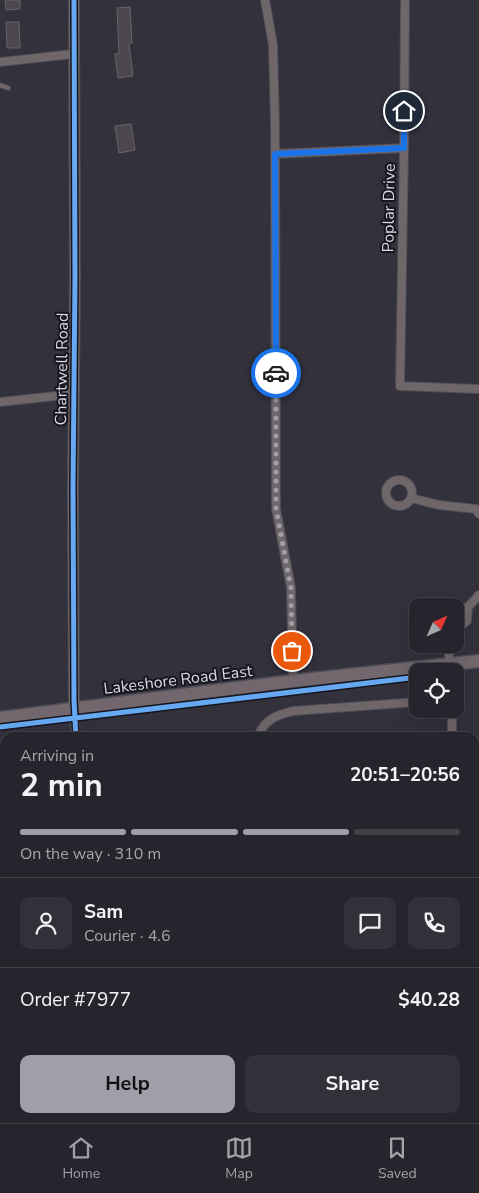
<!DOCTYPE html>
<meta charset="utf-8">
<style>
body{margin:0;font-family:"Nunito Sans",sans-serif;background:#323139;color:#f1f3f6;height:100vh;display:flex;flex-direction:column;font-size:19px;white-space:nowrap}
*{box-sizing:border-box;margin:0}
p{font-size:16px;color:#a4a5aa}
.icon{flex:none;width:28px;height:28px;fill:none;stroke:currentColor;stroke-width:2;stroke-linecap:round;stroke-linejoin:round}
.map{position:relative;flex:1;overflow:hidden}
.drawer{position:absolute;left:0px;top:732px;width:480px;height:391px;display:flex;flex-direction:column;background:#26252d;border-radius:15px 15px 0 0;box-shadow:0 5px 20px #0002,0 0 0 1px #424249}
.drawer>*{flex:none}
.needle{width:32px;rotate:45deg}
.controls{position:absolute;left:409px;top:598px;display:grid;gap:10px}
.controls a{display:grid;place-items:center;width:55px;height:55px;border-radius:10px;background:#26252d;box-shadow:0 5px 20px #0002,0 0 0 1px #424249;font-size:25px}
.pin{position:absolute;display:grid;place-items:center;width:42px;height:42px;color:#fff;margin:-21px;border:2px solid #fff;border-radius:50%;box-shadow:0 1px 5px #0007}
.courier{position:absolute;display:grid;place-items:center;width:50px;height:50px;margin:-25px;border:4px solid #1a73e8;border-radius:50%;background:#fff;color:#222;box-shadow:0 1px 6px #0007}
.headline em{font-style:normal;font-weight:700}
.headline div{display:flex;flex-direction:column-reverse}
.headline{display:flex;align-items:center;justify-content:space-between;height:85px;padding:0 20px}
h1{font-size:32px;font-weight:700;line-height:38px}
.bar{display:grid;grid-template-columns:repeat(4,1fr);gap:8px 5px;align-content:center;height:60px;padding:0 20px}
.bar i{height:6px;border-radius:4px;background:#424249}
.bar .active{background:#9f9faa}
.bar p{grid-column:span 4}
.line{display:flex;align-items:center;gap:12px;padding:0 20px;border-top:1px solid #424249}
.line div{flex:1}
.round{display:grid;place-items:center;flex:none;width:52px;height:52px;border-radius:10px;background:#323139}
.cta{display:flex;gap:10px;margin-top:auto;padding:10px 20px}
.cta a{flex:1;height:58px;border-radius:10px;background:#9f9faa;color:#111;font-size:20px;font-weight:700;line-height:58px;text-align:center}
.cta a+a{background:#323139;color:#f1f3f6}
.tab-bar{display:flex;justify-content:space-around;align-items:center;height:70px;border-top:1px solid #424249;background:#26252d;font-size:14px;color:#a4a5aa}
.tab-bar a{display:grid;justify-items:center;gap:2px}
.tab-bar .active{color:#9f9faa}
.map>svg:first-child{display:block}
.water{fill:#25697e}
.building{fill:#4c464d;stroke:#6a646a}
.lines{fill:none;stroke-linecap:round;stroke-linejoin:round}
.service-casing{stroke:#4e4d56;stroke-width:6}
.minor-casing{stroke:#4e4d56;stroke-width:10}
.tertiary-casing{stroke:#4e4d56;stroke-width:12}
.primary-casing{stroke:#4e4d56;stroke-width:15}
.service{stroke:#6f666a;stroke-width:4}
.minor{stroke:#6f666a;stroke-width:8}
.tertiary{stroke:#6f666a;stroke-width:10}
.primary{stroke:#71676c;stroke-width:12}
.cycleway-casing{stroke:#17161f;stroke-width:8}
.cycleway{stroke:#66a8f1;stroke-width:5}
.done{stroke:#9f9faa;stroke-width:5;stroke-dasharray:0 9}
.route{stroke:#1a73e8;stroke-width:6}
.labels{text-anchor:middle;dominant-baseline:central;stroke-width:4;stroke-linejoin:round;paint-order:stroke}
.street-label{font-size:16px;fill:#dadae6;stroke:#17161f}
</style>
<div class="map">
<svg width="479" height="1123" viewBox="0 0 479 1123">
<rect width="100%" height="100%" fill="#32313c"/>
<!-- water -->
<path class="water" d="M475,1076H479V1123H392L399,1119H475Z"/>
<!-- building -->
<path class="building" d="M5,0H20V9L6,10Z
M130,7L132,43L129,44L133,76L118,78L115,54L119,53L117,8Z
M6,22H19L20,48H7Z
M131,124L135,150L119,153L115,126Z"/>
<g class="lines">
<!-- service casing -->
<g class="service-casing">
<path id="service" d="M0,85L8,88"/>
</g>
<!-- minor casing -->
<g class="minor-casing">
<path id="minor" d="M265,0L273,45L275,124L276,509L291,588L293,681
M405,0L404,148L400,386L479,389
M0,62L73,54
M275,154L404,148
M0,402L74,394
M386 493a13 13 0 1 1 26 0a13 13 0 1 1-26 0Z
M411,498L439,505L476,509L479,514
M455,615L458,611L468,607L479,595
M455,630L467,621L468,607
M449,644V664L452,671
M452,709V738
M74,710L76,738
M257,738C264,720 276,715 293,711L418,702
M0,981H5
M475,984H479
M77,1123V1119"/>
</g>
<!-- tertiary casing -->
<g class="tertiary-casing">
<path id="tertiary" d="M74,0L75,278L73,488L74,710"/>
</g>
<!-- primary casing -->
<g class="primary-casing">
<path id="primary" d="M0,718L293,681L479,661"/>
</g>
<!-- service -->
<use href="#service" class="service"/>
<!-- minor -->
<use href="#minor" class="minor"/>
<!-- tertiary -->
<use href="#tertiary" class="tertiary"/>
<!-- primary -->
<use href="#primary" class="primary"/>
<!-- cycleway casing -->
<g class="cycleway-casing">
<path id="cycleway" d="M74,0L75,278L73,488L74,700L76,738
M0,727L418,677"/>
</g>
<!-- cycleway -->
<use href="#cycleway" class="cycleway"/>
</g>
<g class="lines">
<!-- done -->
<path class="done" d="M276,373V509L291,588L292,651"/>
<!-- route -->
<path class="route" d="M276,373L275,154L404,148V111"/>
</g>
<g class="labels">
<!-- street labels -->
<g class="street-label">
<text transform="translate(389 208) rotate(-89)">Poplar Drive</text>
<text transform="translate(62 369) rotate(-89)">Chartwell Road</text>
<text transform="translate(178 680) rotate(-7)">Lakeshore Road East</text>
</g>
</g>
</svg>
<div class="controls">
<a><svg class="needle" viewBox="-14 -14 28 28"><path d="M0-13l5 13h-10z" fill="#e53935"/><path d="M0 13l5-13h-10z" fill="#a4a5aa"/></svg></a>
<a><svg class="icon" aria-label="locate" viewBox="0 0 24 24"><circle cx="12" cy="12" r="6"/><path d="M12 2v4M12 18v4M2 12h4M18 12h4"/></svg></a>
</div>
<div class="pin" style="left:292px;top:651px;background:#ea580c"><svg class="icon" aria-label="bag" viewBox="0 0 24 24"><path d="M5 8h14l-1 12H6zM9 8a3 3 0 0 1 6 0"/></svg></div>
<div class="pin" style="left:404px;top:111px;background:#1f2937"><svg class="icon" aria-label="home" viewBox="0 0 24 24"><path d="M3 11l9-7 9 7M6 9v11h12V9"/></svg></div>
<div class="courier" style="left:276px;top:373px"><svg class="icon" aria-label="car" viewBox="0 0 24 24"><path d="M5 17H2v-5l4-1 3-4h7l3 4 3 1v5h-3M9 17h6M6 11h13"/><circle cx="7" cy="17" r="2"/><circle cx="17" cy="17" r="2"/></svg></div>
<section class="drawer">
<div class="headline"><div><h1>2 min</h1><p>Arriving in</p></div><em>20:51–20:56</em></div>
<div class="bar"><i class="active"></i><i class="active"></i><i class="active"></i><i></i><p>On the way · 310 m</p></div>
<div class="line" style="height:90px"><a class="round"><svg class="icon" aria-label="person" viewBox="0 0 24 24"><circle cx="12" cy="8" r="4"/><path d="M4 21q1-7 8-7t8 7"/></svg></a><div><b>Sam</b><p>Courier · 4.6</p></div><a class="round"><svg class="icon" aria-label="chat" viewBox="0 0 24 24"><path d="M4 5h16v11H9l-5 4z"/></svg></a><a class="round"><svg class="icon" aria-label="phone" viewBox="0 0 24 24"><path d="M5 4h4l2 5-3 2q2 4 5 5l2-3 5 2v4C11 20 4 13 5 4z"/></svg></a></div>
<div class="line" style="height:65px"><div>Order #7977</div><b>$40.28</b></div>
<div class="cta"><a>Help</a><a>Share</a></div>
</section>
</div>
<nav class="tab-bar">
<a class="active"><svg class="icon" aria-label="home" viewBox="0 0 24 24"><path d="M3 11l9-7 9 7M6 9v11h12V9"/></svg>Home</a>
<a><svg class="icon" aria-label="map" viewBox="0 0 24 24"><path d="M3 6l6-2 6 2 6-2v14l-6 2-6-2-6 2zM9 4v14M15 6v14"/></svg>Map</a>
<a><svg class="icon" aria-label="saved" viewBox="0 0 24 24"><path d="M7 4h10v16l-5-4-5 4z"/></svg>Saved</a>
</nav>
